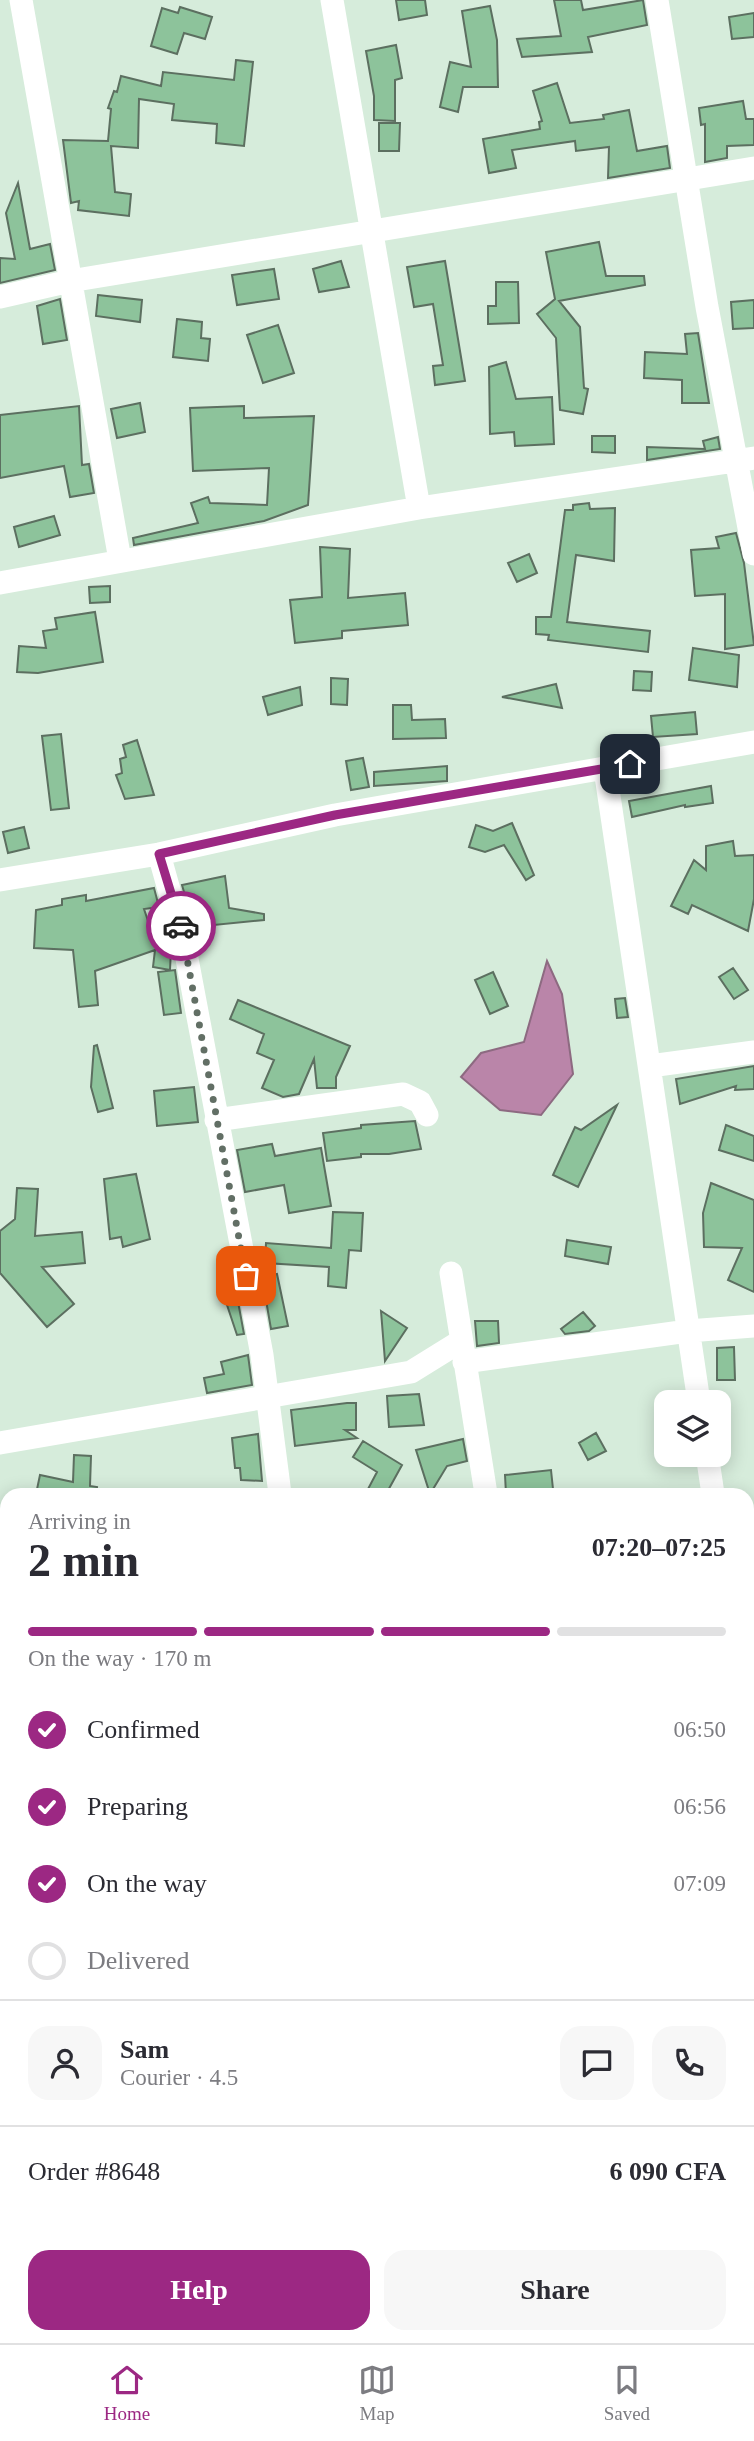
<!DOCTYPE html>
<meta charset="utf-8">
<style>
body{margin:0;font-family:Georgia,serif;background:#f7f7f7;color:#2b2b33;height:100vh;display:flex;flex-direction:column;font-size:26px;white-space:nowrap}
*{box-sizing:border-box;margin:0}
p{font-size:23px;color:#7c7c81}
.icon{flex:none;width:38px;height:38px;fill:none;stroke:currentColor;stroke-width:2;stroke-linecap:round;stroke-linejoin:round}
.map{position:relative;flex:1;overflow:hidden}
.details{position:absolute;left:0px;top:1488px;width:754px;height:856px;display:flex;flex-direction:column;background:#fff;border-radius:21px 21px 0 0;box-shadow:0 4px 18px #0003}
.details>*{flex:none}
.tools{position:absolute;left:654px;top:1390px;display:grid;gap:14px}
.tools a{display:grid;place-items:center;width:77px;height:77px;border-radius:14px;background:#fff;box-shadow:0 4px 18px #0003;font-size:35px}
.pin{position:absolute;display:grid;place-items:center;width:60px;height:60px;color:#fff;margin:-30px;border-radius:14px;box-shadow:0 4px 10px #0006}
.courier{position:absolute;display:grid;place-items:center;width:70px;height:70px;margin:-35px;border:5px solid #9c2883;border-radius:50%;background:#fff;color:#222;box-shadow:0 2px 9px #0007}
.head em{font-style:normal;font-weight:700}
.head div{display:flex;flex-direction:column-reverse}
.head{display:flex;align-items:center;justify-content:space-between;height:119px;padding:0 28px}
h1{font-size:46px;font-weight:700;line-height:52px}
.bar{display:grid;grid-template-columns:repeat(4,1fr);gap:10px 7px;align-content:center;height:84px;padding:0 28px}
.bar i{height:9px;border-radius:5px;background:#e1e1e2}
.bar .on{background:#9c2883}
.bar p{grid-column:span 4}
.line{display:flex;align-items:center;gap:18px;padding:0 28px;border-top:2px solid #e1e1e2}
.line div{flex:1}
.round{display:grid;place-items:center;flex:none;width:74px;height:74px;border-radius:21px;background:#f7f7f7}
ol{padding:0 28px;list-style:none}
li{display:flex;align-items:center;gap:21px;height:77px}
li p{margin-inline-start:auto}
li .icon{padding:7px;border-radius:50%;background:#9c2883;color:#fff;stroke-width:4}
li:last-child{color:#7c7c81}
li i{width:38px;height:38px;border:4px solid #e1e1e2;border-radius:50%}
.primary-button{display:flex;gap:14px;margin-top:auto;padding:14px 28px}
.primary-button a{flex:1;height:80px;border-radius:21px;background:#9c2883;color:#fff;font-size:28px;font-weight:700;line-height:80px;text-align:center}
.primary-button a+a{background:#f7f7f7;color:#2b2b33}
.menu{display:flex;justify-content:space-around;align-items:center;height:98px;border-top:2px solid #e1e1e2;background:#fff;font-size:19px;color:#7c7c81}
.menu a{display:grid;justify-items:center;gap:4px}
.menu .on{color:#9c2883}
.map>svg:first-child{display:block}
.water{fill:#ba85a9;stroke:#8d6a81;stroke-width:2}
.building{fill:#8dc39b;stroke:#5c6f60;stroke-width:2}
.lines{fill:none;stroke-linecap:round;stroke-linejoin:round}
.minor{stroke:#fff;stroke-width:23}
.done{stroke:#626f65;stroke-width:7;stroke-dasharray:0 12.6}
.route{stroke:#9c2883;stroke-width:9}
</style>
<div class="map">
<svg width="754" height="2343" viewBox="0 0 754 2343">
<rect width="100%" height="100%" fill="#d6ecdb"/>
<!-- water -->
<path class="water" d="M547,961L562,994L573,1074L541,1115L500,1110L461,1077L481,1053L524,1042Z"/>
<!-- building -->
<path class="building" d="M396,0H425L427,15L399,20Z
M554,0H581L583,10L643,0L647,25L588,37L592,52L522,57L517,39L561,36Z
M490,6L497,40L498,87H463L458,112L440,107L450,62L471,67L462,11Z
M180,7L212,17L205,39L184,33L177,54L151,46L162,8L178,13Z
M754,13V37L732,39L729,17Z
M396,45L402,78L395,80V121L374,120V96L366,51Z
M236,60L253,62L244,146L216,143L217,124L172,120L174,104L139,99L138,148L111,146L115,192L131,194L129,216L78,210L79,201L71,203L63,140L108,141L111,109L108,108L114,91L117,92L121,76L161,86L163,72L234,80Z
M557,83L570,123L604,119L603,115L629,110L637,151L667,146L670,168L608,178L609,147L576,151L575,141L512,150L516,168L489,173L483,139L540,129L539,122L542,121L533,91Z
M743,101L746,119H754V145L727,146V158L705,162V124L701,125L699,108Z
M379,123H400L399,151H379Z
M18,183L30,249L50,244L55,270L0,283V258L15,259L6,213Z
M599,242L606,276H644L645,285L559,301L580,327L584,388L588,389L583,414L560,410L556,338L537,314L555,299L546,252Z
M341,261L349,287L319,292L313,269Z
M445,261L465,381L435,385L433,366L443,365L433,304L414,307L407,267Z
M274,269L279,299L237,305L232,275Z
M496,282H518L519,323L488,324V306H496Z
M98,295L142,300L140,322L96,316Z
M60,299L67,340L43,344L37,306Z
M754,300V328L733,329L731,302Z
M177,319L202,322L201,338L210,339L208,361L173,357Z
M278,325L294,373L263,383L247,335Z
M698,333L709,403H682V380L644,378L645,352L687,354L685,334Z
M506,362L516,399L552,397L554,444L515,446L514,432L490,434L489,367Z
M140,403L145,432L117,438L111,409Z
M79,406L82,465L89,464L94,493L70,497L64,466L0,478V415Z
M244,406V418L314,416L308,505L264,521L134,545L133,538L198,523L191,503L208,497L210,503L267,505L269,468L193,471L190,408Z
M592,436H615V453L592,452Z
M718,437L720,449L647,460V447L705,449L703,441Z
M589,503L590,509L615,508L614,561L576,555L567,622L650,631L648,652L548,640L549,635L536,634V617H551L565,510H573V505Z
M54,516L60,535L19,547L14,527Z
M736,533L744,563L754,645L725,649V594L695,596L691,550L719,548L716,537Z
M320,547L350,549L348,598L405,593L408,625L342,631V638L295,643L290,600L322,597Z
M529,554L537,573L517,582L508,563Z
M110,586V602L90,603L89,587Z
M95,612L103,662L38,673L17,672L19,646L46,648L43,631L57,629L55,618Z
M693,648L739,655L737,687L689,680Z
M634,671L652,672L651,691L633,690Z
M331,678L348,679L347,705L331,704Z
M556,684L562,708L502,697Z
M300,687L302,705L268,715L263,697Z
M393,705H411L412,720L445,719L446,738L393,739Z
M695,712L697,734L653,737L651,716Z
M61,734L69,808L51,810L42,736Z
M137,740L154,795L125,799L116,775L122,773L120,759L126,757L123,745Z
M363,758L369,787L351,790L346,761Z
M447,766V781L374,786V772Z
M711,786L713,803L685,807V805L632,817L629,801Z
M512,823L534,875L526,880L504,845L485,852L469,847L476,825L493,831Z
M24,827L29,848L8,853L3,832Z
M733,841L735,856L754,855V899L748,931L692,905L688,914L671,906L694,860L706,870V846Z
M225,876L229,908L264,914V920L194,927L182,885Z
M154,888L159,907L144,909L157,947L171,949L170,970L153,967L155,950L95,971L98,1005L79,1007L73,950L34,948L36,910L62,905V899L86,895V901Z
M733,968L748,990L734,999L719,977Z
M175,970L181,1013L164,1015L158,972Z
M493,972L508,1006L490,1014L475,980Z
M625,998L628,1017L617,1018L615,999Z
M238,1000L350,1046L336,1077V1088H317L314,1059L299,1094L283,1097L262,1088L274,1060L257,1053L264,1034L230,1019Z
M97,1045L113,1108L98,1112L91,1087L94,1046Z
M754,1066V1089L735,1090L736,1086L680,1104L676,1079Z
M194,1087L198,1122L157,1126L154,1091Z
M617,1105L578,1187L553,1175L575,1127L581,1130Z
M415,1121L421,1149L389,1154H361V1157L327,1161L323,1133L361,1128V1125Z
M726,1125L754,1136V1161L719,1150Z
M272,1144L275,1156L321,1148L331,1206L289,1213L284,1185L245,1192L237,1150Z
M136,1174L150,1239L123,1247L121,1237L110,1239L104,1179Z
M711,1183L754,1200V1292L728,1280L742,1248L704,1247L703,1213Z
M17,1188L38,1189L35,1236L82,1232L85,1263L42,1267L74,1304L47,1327L0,1273V1231L15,1219Z
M333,1212L363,1213L361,1251L349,1250L346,1288L328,1286L329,1267L265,1263L266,1243L331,1248Z
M567,1240L611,1247L608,1264L565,1256Z
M277,1274L288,1326L271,1329L262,1277Z
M221,1280H234L244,1334L237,1335L225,1299H222Z
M381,1311L407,1328L385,1361Z
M583,1312L595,1326L589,1331L565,1334L561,1329Z
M475,1321H498L499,1343L477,1346Z
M734,1347L735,1380H717V1348Z
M248,1355L252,1385L207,1393L204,1378L224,1374L221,1362Z
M419,1394L424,1425L389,1427L387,1396Z
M347,1403H356V1430H345L357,1438L295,1446L291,1410Z
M596,1433L606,1451L588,1460L579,1443Z
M258,1434L262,1481L241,1480L240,1468H235L232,1438Z
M463,1439L467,1461L447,1466L430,1494L416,1450Z
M363,1441L402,1465L386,1494L368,1489L377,1472L353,1457Z
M74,1455L91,1456L90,1486L97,1487L96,1494H36L40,1475L73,1482Z
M551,1470L553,1489L506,1494L505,1475Z"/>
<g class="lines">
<!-- minor -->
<path class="minor" d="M21,0L120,560
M332,0L419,508
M657,0L707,307L754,554
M0,297L70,281L754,168
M0,583L419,508L754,458
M605,769L699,1402
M159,854L184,943L262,1355L280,1494
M0,880L159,854L335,815L754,742
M650,1066L754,1052
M216,1120L403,1094L420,1102L427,1115
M451,1273L486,1494
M464,1362L688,1331L754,1326
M0,1443L411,1372L461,1341
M707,1454L713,1494
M747,1659L754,1658
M747,1726L754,1772
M747,1839L754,1838
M0,1950L7,1949
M747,2007L754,2006
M0,2115L7,2114
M248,2336L249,2343
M431,2336L432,2343
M623,2336L624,2343
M736,2343L754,2339"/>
</g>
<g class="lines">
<!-- done -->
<path class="done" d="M181,926L246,1276"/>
<!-- route -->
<path class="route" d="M181,926L159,854L335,815L630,764"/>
</g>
</svg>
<div class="tools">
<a><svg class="icon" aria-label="layers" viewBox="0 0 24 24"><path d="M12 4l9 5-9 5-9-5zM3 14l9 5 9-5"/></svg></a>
</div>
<div class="pin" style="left:246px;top:1276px;background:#ea580c"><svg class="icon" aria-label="bag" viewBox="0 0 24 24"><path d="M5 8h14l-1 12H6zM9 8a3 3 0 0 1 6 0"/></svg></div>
<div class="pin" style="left:630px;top:764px;background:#1f2937"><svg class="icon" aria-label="home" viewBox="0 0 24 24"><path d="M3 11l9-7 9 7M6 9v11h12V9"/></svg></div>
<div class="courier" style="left:181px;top:926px"><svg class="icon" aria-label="car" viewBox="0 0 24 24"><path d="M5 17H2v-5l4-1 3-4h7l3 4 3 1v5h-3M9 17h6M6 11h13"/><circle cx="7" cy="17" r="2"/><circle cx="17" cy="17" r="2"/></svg></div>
<section class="details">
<div class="head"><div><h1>2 min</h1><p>Arriving in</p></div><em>07:20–07:25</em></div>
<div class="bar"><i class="on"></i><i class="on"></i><i class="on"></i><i></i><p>On the way · 170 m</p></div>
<ol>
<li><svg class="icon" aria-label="check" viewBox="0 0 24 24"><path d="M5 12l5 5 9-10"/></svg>Confirmed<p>06:50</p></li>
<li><svg class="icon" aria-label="check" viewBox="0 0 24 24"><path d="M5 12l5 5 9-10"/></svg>Preparing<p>06:56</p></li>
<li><svg class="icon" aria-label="check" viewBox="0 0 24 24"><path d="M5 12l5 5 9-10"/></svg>On the way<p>07:09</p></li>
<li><i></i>Delivered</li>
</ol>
<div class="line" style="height:126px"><a class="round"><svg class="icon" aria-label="person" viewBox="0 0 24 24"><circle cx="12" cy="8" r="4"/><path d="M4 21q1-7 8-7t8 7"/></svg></a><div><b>Sam</b><p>Courier · 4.5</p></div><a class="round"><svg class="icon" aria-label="chat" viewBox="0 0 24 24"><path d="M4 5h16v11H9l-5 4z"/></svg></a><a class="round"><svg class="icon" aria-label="phone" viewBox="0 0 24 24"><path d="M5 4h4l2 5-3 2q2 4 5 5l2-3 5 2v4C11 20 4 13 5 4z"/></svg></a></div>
<div class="line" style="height:91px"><div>Order #8648</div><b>6 090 CFA</b></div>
<div class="primary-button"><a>Help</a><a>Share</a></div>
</section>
</div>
<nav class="menu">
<a class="on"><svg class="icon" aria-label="home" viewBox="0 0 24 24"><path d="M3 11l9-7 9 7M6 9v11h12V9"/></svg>Home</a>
<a><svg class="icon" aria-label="map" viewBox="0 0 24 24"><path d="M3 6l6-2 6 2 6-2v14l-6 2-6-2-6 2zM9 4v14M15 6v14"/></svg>Map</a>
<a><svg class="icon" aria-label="saved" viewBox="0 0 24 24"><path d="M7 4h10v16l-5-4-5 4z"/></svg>Saved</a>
</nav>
